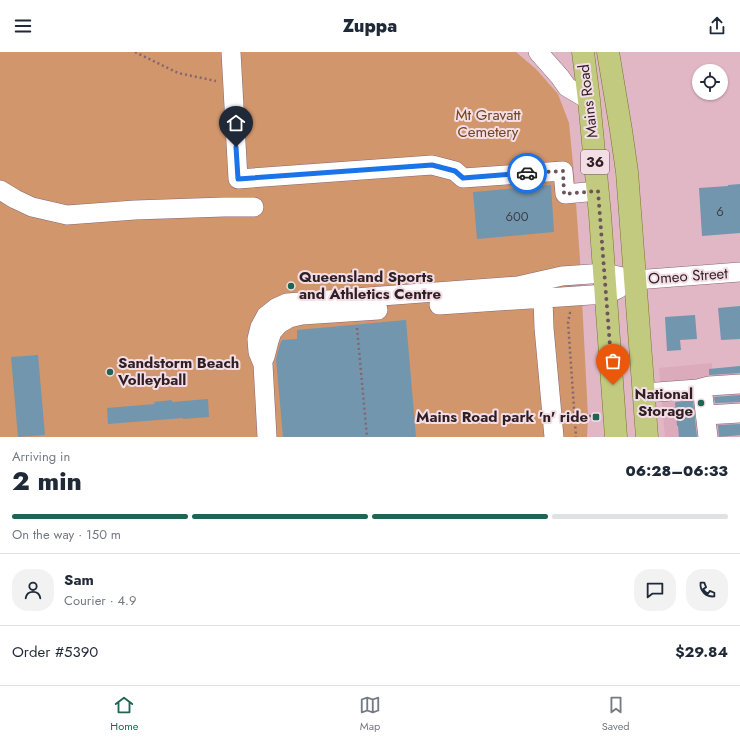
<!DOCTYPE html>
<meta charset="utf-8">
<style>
body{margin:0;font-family:Jost,sans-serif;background:#f2f2f3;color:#1f2937;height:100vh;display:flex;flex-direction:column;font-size:15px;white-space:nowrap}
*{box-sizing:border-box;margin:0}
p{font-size:13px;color:#747a83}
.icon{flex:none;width:22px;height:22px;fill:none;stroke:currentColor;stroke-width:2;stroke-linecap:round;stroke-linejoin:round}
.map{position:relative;height:385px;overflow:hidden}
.drawer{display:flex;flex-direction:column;background:#fff;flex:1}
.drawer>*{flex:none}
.controls{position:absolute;left:692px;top:12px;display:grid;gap:8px}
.controls a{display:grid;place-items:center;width:36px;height:36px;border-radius:50%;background:#fff;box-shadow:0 1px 3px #0004;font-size:20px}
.pin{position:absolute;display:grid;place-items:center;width:34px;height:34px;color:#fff;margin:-41px -17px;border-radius:50% 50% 50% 0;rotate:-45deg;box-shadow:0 0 4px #0007}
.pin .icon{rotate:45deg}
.courier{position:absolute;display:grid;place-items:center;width:40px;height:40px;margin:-20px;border:3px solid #1a73e8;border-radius:50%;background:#fff;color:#222;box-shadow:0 1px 5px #0007}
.head em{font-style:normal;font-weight:800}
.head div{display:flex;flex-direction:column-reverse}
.head{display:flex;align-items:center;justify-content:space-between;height:68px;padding:0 12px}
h1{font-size:26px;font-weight:800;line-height:30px}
.bar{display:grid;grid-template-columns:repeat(4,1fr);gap:6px 4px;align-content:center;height:48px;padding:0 12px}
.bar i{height:5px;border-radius:3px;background:#e0e1e3}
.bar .selected{background:#1f6455}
.bar p{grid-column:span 4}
.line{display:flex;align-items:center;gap:10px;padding:0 12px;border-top:1px solid #e0e1e3}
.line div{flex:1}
.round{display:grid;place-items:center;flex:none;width:42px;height:42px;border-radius:16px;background:#f2f2f3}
header{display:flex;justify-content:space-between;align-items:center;height:52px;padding:0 12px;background:#fff;font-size:18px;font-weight:800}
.menu{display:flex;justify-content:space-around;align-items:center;height:56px;border-top:1px solid #e0e1e3;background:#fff;font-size:11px;color:#747a83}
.menu a{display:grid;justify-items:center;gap:2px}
.menu .selected{color:#1f6455}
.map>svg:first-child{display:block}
.built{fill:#dbaabb}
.green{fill:#d1966c}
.building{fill:#7296ad}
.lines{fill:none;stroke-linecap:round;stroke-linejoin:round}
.minor-casing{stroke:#8a6471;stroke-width:20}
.major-casing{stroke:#74772a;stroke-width:23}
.path{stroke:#836670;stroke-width:2.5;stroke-dasharray:2 3;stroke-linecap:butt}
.minor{stroke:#fff;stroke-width:19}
.major{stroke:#c2ca80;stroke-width:22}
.done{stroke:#6d545d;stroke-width:4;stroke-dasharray:0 7.2}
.route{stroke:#1a73e8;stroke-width:5}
.poi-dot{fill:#1f6455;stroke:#f4dee5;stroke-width:1.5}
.labels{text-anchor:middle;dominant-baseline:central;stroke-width:4;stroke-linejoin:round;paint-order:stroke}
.number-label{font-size:13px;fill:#403d47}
.shield{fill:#f4dee5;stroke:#6a585f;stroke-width:1}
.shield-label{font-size:14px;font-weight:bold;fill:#2f1f25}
.street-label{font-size:15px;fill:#2f1f25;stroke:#f4dee5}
.park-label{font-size:15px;fill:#71431f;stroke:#f4dee5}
.poi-label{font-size:15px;font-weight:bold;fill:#2f1f25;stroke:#f4dee5;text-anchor:start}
</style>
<header><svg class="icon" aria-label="menu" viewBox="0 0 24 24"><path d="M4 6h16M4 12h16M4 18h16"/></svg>Zuppa<svg class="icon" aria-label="share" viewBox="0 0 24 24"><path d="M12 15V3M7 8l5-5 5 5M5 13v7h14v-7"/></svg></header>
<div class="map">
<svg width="740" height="385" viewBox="0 0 740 385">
<rect width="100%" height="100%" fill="#e1b7c5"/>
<!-- built -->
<path class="built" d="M712,311V317L740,314V385H665L659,316Z"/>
<!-- green -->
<path class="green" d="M0,0H516L536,17L558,42L569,71L574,122L580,208L588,365L587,385H0Z"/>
<!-- building -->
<path class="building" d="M740,132V181L702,184L699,136L728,134V133Z
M551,133L554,180L477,187L473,140Z
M740,254V287L721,288L718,256Z
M695,263L697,287L680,288L681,298L667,299L665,265Z
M406,268L416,385H283L276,307L280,292L282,288L297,287V278Z
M38,303L45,383L18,385L11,305Z
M740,314V321L709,323V317Z
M740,343V350L715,351L714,345Z
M208,347L209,365L183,367V366L108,372L107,356L155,352L154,350L172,348V350Z
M693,348L697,385H679L678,374H677L675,351L676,350Z
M740,372V383L719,385L718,373Z"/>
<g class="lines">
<!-- minor casing -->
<g class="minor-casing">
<path id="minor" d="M231,0L238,127L432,113L455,119L463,126L563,119L565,142L598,139
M538,0L560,25L567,35L589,48
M0,138L15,147L32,155L67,163L135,158L224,155H254
M543,247L544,276L554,385
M439,253L606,242L618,237
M265,305L269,289L272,280L279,272L289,266L302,263L378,258
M698,337L703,343L708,385
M644,341L698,337L709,334L740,332
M706,363L740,361
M267,385L263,312L258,300L257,287L260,275L266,264L276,256L287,251L518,234L562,224L605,221L635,228L740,220"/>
</g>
<!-- major casing -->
<g class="major-casing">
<path id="major" d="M583,0L589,48L600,163L616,385
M608,0L621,78L627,120L647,385"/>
</g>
<!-- path -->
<path class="path" d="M135,0L178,21L216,29
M352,218L353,230
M571,261H570L568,270L576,385
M357,276L367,385
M574,364H593"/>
<!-- minor -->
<use href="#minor" class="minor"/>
<!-- major -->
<use href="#major" class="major"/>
</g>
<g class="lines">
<!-- done -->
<path class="done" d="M527,121L563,119L564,142L598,139L613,333"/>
<!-- route -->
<path class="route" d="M236,95L238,127L432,113L455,119L463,126L527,121"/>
</g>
<!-- markers -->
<g class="poi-dot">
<circle cx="291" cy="234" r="4"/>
<circle cx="110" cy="320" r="4"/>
<circle cx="701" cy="351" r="4"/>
<rect x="592" y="361" width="8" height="8" rx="2"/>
</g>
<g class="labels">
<!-- number labels -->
<g class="number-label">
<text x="720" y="159">6</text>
<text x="517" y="164">600</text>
</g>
<!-- shield labels -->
<rect class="shield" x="581" y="98" width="28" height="24" rx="3"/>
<g class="shield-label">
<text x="595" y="110">36</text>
</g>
<!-- street labels -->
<g class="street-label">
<text transform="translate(588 49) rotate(-97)">Mains Road</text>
<text transform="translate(688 224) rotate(-4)">Omeo Street</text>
</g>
<!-- park labels -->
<g class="park-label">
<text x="488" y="63">Mt Gravatt<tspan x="488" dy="17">Cemetery</tspan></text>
</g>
<!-- poi labels -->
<g class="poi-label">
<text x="299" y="225">Queensland Sports<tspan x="299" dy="17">and Athletics Centre</tspan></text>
<text x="118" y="311">Sandstorm Beach<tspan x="118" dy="17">Volleyball</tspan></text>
<text x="693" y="342" text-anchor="end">National<tspan x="693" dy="17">Storage</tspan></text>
<text x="588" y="365" text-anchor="end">Mains Road park 'n' ride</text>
</g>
</g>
</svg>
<div class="controls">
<a><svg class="icon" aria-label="locate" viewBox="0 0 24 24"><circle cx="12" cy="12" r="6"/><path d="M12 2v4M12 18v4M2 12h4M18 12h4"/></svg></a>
</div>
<div class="pin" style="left:613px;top:333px;background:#ea580c"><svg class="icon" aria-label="bag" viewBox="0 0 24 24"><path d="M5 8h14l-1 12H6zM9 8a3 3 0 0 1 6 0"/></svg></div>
<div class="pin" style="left:236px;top:95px;background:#1f2937"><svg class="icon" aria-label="home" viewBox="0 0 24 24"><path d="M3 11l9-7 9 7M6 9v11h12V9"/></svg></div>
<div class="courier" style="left:527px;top:121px"><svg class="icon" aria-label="car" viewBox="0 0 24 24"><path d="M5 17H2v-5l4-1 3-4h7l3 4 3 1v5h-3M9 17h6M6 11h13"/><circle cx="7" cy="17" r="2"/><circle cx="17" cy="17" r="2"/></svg></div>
</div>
<section class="drawer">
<div class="head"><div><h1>2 min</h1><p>Arriving in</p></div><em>06:28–06:33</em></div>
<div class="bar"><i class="selected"></i><i class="selected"></i><i class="selected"></i><i></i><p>On the way · 150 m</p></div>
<div class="line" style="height:72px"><a class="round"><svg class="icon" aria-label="person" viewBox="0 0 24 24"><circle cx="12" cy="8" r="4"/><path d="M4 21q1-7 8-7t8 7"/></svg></a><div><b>Sam</b><p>Courier · 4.9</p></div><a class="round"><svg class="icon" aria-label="chat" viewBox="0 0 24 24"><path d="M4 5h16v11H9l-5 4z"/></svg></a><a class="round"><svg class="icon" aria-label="phone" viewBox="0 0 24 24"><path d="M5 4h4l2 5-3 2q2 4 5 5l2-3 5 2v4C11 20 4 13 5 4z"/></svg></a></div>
<div class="line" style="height:52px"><div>Order #5390</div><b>$29.84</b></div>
</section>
<nav class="menu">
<a class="selected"><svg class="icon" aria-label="home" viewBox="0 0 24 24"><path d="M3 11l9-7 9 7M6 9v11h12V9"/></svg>Home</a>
<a><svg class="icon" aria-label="map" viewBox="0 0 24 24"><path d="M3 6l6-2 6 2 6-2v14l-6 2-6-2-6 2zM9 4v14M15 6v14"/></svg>Map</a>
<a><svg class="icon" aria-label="saved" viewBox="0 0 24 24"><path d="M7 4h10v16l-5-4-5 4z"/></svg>Saved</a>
</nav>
